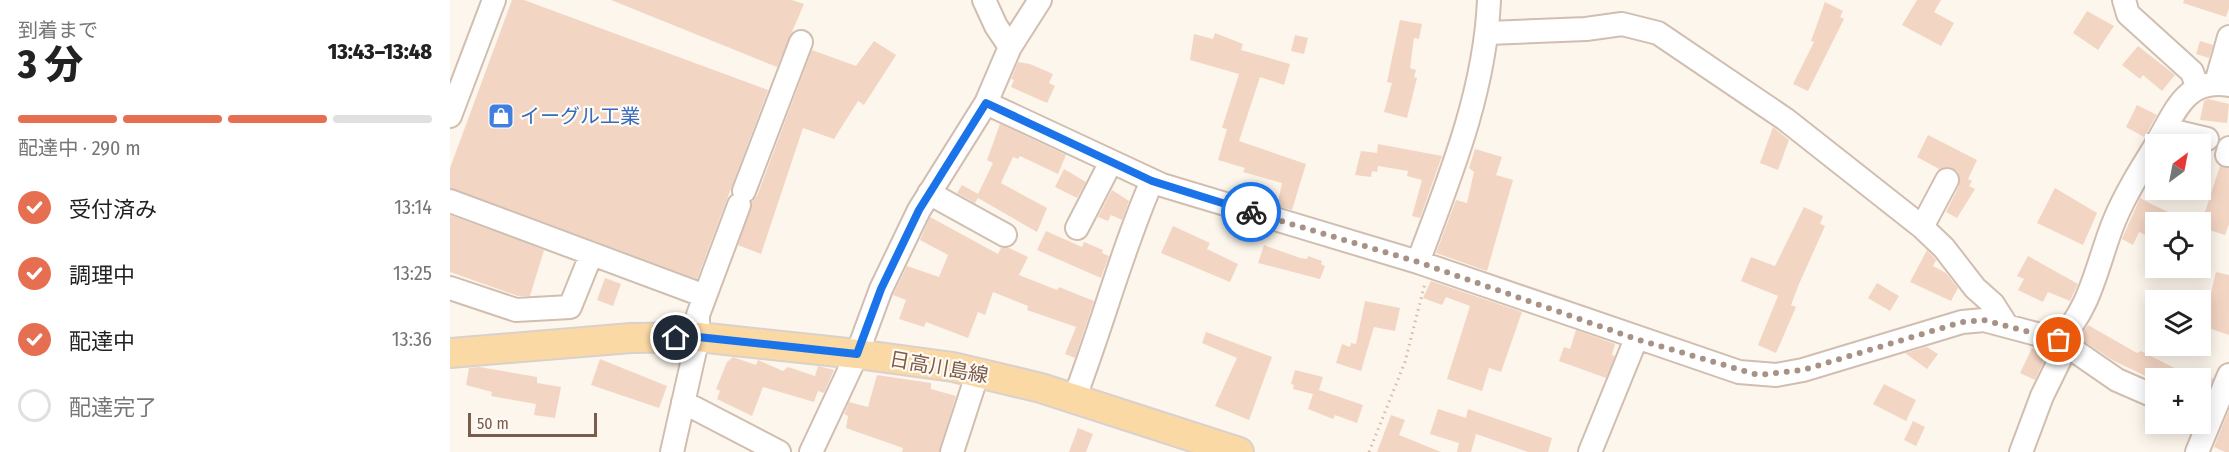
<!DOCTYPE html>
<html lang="ja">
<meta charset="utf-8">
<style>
body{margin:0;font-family:"Fira Sans Condensed","Noto Sans JP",sans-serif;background:#f6f6f6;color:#222;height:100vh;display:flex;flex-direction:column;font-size:22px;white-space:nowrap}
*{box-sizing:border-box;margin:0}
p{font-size:20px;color:#767676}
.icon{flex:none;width:33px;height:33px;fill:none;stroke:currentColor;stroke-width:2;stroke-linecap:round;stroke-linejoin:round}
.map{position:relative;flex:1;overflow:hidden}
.sheet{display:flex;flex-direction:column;background:#fff;width:450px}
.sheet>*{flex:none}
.needle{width:39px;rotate:32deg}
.buttons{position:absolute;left:1695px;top:134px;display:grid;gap:12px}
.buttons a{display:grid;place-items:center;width:66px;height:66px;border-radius:0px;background:#fff;box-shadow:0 3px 15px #0003;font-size:30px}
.scale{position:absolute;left:18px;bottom:15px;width:129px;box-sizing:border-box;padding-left:6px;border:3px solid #7a5c4d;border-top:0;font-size:16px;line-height:21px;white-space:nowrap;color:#7a5c4d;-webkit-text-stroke:4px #fffaf3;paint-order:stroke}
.pin{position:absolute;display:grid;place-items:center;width:51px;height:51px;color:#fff;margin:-26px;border:3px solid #fff;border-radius:50%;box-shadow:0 2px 6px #0007}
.courier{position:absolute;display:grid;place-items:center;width:60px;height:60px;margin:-30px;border:4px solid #1a73e8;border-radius:50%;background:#fff;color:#222;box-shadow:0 2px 8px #0007}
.headline em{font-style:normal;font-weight:800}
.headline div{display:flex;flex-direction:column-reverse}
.headline{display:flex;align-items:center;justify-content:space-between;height:102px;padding:0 18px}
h1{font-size:39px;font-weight:800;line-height:45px}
.bar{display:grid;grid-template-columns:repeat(4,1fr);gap:9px 6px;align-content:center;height:72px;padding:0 18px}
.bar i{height:8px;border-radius:4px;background:#e0e0e0}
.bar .selected{background:#e76f51}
.bar p{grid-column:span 4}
ol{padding:0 18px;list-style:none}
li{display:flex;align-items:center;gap:18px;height:66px}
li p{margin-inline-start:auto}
li .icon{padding:6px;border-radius:50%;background:#e76f51;color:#fff;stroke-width:4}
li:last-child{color:#767676}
li i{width:33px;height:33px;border:3px solid #e0e0e0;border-radius:50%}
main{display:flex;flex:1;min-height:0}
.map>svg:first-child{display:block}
.building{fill:#f3d5c3}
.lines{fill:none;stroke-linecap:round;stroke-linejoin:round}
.minor-casing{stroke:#d1beb0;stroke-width:26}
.major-casing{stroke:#dad1cd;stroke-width:32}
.path{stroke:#d9b8a5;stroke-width:3;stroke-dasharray:1.5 4.5;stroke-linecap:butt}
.minor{stroke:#fff;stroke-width:22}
.major{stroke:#fbd9a5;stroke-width:28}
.done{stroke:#a89285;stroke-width:6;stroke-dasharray:0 10.8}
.route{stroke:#1a73e8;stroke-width:8}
.labels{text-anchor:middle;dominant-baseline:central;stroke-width:4.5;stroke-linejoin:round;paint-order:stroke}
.shop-label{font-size:20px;fill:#366cbe;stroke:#fffaf3;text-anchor:start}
.street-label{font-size:20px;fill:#7a5c4d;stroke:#fffaf3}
</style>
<main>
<section class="sheet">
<div class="headline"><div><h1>3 分</h1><p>到着まで</p></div><em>13:43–13:48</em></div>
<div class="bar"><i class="selected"></i><i class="selected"></i><i class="selected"></i><i></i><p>配達中 · 290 m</p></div>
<ol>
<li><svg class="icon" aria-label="check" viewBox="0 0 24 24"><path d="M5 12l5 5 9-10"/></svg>受付済み<p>13:14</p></li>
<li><svg class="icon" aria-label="check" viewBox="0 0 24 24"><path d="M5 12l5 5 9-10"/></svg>調理中<p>13:25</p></li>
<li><svg class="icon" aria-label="check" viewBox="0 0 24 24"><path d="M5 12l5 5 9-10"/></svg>配達中<p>13:36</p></li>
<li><i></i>配達完了</li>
</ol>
</section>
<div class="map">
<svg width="1779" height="452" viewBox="0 0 1779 452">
<rect width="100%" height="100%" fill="#fdf6ec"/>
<!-- building -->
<path class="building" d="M62,0H74L318,90L247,279L0,188V168Z
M161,0H342L354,4L327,67Z
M1467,0H1491L1484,12L1504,23L1491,46L1452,25Z
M1734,0H1779V8L1776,17L1733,3Z
M1375,2L1393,11L1390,17L1394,19L1358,91L1343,84L1364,42L1361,41Z
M1637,11L1664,26L1648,50L1623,33Z
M950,20L972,24L969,39L964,38L960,68L966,70L964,77L967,78L957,118L934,112L942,83L937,82Z
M765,33L793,44L791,50L840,64L834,85L810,77L789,141L856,164L842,210L827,206L832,183L793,172L795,168L768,160L777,129L772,128L789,74L740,60L744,34L763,39Z
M845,35L858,38L854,54L841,51Z
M424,41L446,55L414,105L408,101L384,139L353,128L311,254L288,245L302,202L307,196L362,50L406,66Z
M1750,41L1763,45L1759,58L1746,54Z
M1688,46L1725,75L1712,91L1693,75L1690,79L1672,65Z
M568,62L580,64L603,74L599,83L605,86L597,103L561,87L564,80L561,79Z
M1758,99L1779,104L1777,123L1750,120L1754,101Z
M1687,105L1707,115L1694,137L1676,127Z
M550,124L616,155L608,174L570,156L568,159L563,157L551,183L597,208L587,232L528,198L525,203L507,193L512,185L528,194L543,163L537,160Z
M1323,127L1339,140L1328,170L1310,163Z
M1478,135L1527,160L1518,179L1522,181L1519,186L1525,189L1507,218L1496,212L1509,186L1508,172L1497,167L1489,169L1467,157Z
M928,144L992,156L970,218L962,216L972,180L957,176L958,171L928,166L927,172L922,171L921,177L905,175L911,151L927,153Z
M1025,149L1052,157L1046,175L1063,180L1037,271L986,253L1006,200L1017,203L1024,172L1019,168Z
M1770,166L1779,168V224L1775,235L1750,227Z
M614,169L636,182L627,198L605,187Z
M1605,188L1647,213L1633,245L1587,223Z
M662,190L679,201L672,220L661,215L658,221L648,217Z
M1690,198L1703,205L1741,222H1706V239L1689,232L1683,245L1672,239Z
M1354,207L1373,216L1370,224L1375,226L1349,284L1341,305L1346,307L1326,353L1308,345L1328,296L1291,281L1301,257L1325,266Z
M0,215L94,250L80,296H68L0,272Z
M480,217L548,254L551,248H559L578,257L569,275L607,290L609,287L644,301L625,358L615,354L626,327L577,310L578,306L543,292L535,315L528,312L518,338L476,322L474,327L449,319L456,300L443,295L457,266L489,277L498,255L470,240Z
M723,226L760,243L757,249L788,264L780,282L711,253Z
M596,231L632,247L634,242L653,250L652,253L659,256L651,278L587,250Z
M814,245L850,258L857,259L858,256L872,261L871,264L875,266L870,279L808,263Z
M1477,250L1486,260L1483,266L1496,273L1508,288L1501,301L1460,282Z
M1578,256L1628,284L1620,301L1598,292L1593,302L1568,290L1574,279L1567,276Z
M1766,272L1779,275V335L1750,325V302L1758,304Z
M155,278L171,284L163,306L147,300Z
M981,281L1072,312L1051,372L1039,368L1032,391L997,379L1020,306L996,297L992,305L973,298Z
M1427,283L1449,296L1440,311L1418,298Z
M915,301L950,308L945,331L924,327L911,371L886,363L892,344L900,347L901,343L906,344Z
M1638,325L1687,353L1691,351L1744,378H1700L1664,361L1629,338Z
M1126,330L1165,344L1162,355L1165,356L1156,378L1109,361L1114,347L1120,349Z
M756,332L822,357L799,420L765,406L787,358L752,343Z
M1477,347L1488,354L1477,369L1455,353Z
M1582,348L1597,354L1585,380L1570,373Z
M283,357L306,365L308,360L333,371L338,367L365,376L368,366L384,370L374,393L368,391L364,402L313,387L302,416L267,399L270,391L266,389L277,362Z
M150,359L217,386L209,408L141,385Z
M29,367L87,377V383L111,387L105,418L84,415L86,404L41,396L42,392L16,385L19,368Z
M845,370L873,377L869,390L913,405L907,423L885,415L883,419L858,409L863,394L843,389L844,385L841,384Z
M1750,373L1763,379L1756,394L1750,391Z
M427,375L481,383V389L506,396L489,452H452L453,448L396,428L398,416L394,414L399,402L418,407Z
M1434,384L1466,400L1456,421L1423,404Z
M988,409L1016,418L1018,409L1102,438L1098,452H1078L1026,434L1021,452H1007L1009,443L980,434Z
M1779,410V452H1775L1764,447Z
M941,415L955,420L949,435L991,452H927Z
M1463,421L1475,427L1466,446L1454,440Z
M628,428L643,434L636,452H619Z"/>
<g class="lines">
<!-- minor casing -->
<g class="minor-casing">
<path id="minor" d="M534,0L546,26L560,47
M1674,0L1678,14L1742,72L1747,86
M1038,33L1136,29L1172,24L1208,33L1335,119L1472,227L1494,248L1525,288L1543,304L1557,326
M1766,83L1779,37
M536,103L712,185L968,262L1289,372L1326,375L1353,370L1512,322L1534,320L1609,340L1667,380L1706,397
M0,116L44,0
M1715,129L1757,139
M1706,144C1726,111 1735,78 1779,85
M1777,155L1779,148
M294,191L351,42
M479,193L555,235
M0,201L255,296
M1472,227L1497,180
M627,228L661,162
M968,262C1000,177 1035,92 1039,0
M0,288L66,310L120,307L141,255
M1609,340C1642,308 1648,259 1665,219C1676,193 1691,169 1706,145
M624,399C652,327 671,252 702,181
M233,402L329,452
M222,452L248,337V315L289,205
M361,452L407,354L431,289L469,210L536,103L560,47L590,0
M502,452L528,372
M1140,452L1186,339
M1571,452L1592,396L1616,347
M1747,452L1779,375"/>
</g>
<!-- major casing -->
<g class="major-casing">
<path id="major" d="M0,353L181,338L248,337L407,354L503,367L591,388L789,452"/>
</g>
<!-- path -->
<path class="path" d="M919,452L955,362L975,283"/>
<!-- minor -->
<use href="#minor" class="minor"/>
<!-- major -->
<use href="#major" class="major"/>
</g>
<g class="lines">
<!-- done -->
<path class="done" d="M801,212L968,262L1186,339L1308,375L1353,370L1512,322L1534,320L1609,340"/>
<!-- route -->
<path class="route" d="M226,338L248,337L407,354L431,289L469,210L536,103L702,181L801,212"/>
</g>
<!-- icons -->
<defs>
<g id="shop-square" transform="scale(1.35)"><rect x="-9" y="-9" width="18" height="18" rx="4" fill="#3f7fe0" stroke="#fffaf3"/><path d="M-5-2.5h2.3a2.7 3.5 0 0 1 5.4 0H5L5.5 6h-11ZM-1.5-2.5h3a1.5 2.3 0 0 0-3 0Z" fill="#fff"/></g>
</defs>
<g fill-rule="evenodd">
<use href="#shop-square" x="51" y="116"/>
</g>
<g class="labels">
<!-- shop labels -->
<g class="shop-label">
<text x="70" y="116">イーグル工業</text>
</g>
<!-- street labels -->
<g class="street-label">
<text transform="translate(489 367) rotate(10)">日高川島線</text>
</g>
</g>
</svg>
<div class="buttons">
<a><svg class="needle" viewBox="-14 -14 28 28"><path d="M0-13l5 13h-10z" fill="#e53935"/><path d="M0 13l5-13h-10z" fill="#767676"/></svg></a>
<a><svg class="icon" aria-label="locate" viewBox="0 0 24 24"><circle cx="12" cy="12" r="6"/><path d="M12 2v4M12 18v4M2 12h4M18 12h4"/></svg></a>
<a><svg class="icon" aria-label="layers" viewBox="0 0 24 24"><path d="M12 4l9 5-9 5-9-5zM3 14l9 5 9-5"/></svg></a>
<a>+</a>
</div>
<div class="scale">50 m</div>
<div class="pin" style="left:1609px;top:340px;background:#ea580c"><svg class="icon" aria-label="bag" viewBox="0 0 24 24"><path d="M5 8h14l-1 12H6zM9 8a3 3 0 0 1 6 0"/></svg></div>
<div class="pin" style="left:226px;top:338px;background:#1f2937"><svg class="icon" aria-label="home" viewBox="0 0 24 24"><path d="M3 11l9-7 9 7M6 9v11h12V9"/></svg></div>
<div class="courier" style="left:801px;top:212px"><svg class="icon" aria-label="bike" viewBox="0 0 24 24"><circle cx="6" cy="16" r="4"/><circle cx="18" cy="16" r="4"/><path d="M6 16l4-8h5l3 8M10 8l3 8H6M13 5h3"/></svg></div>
</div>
</main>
